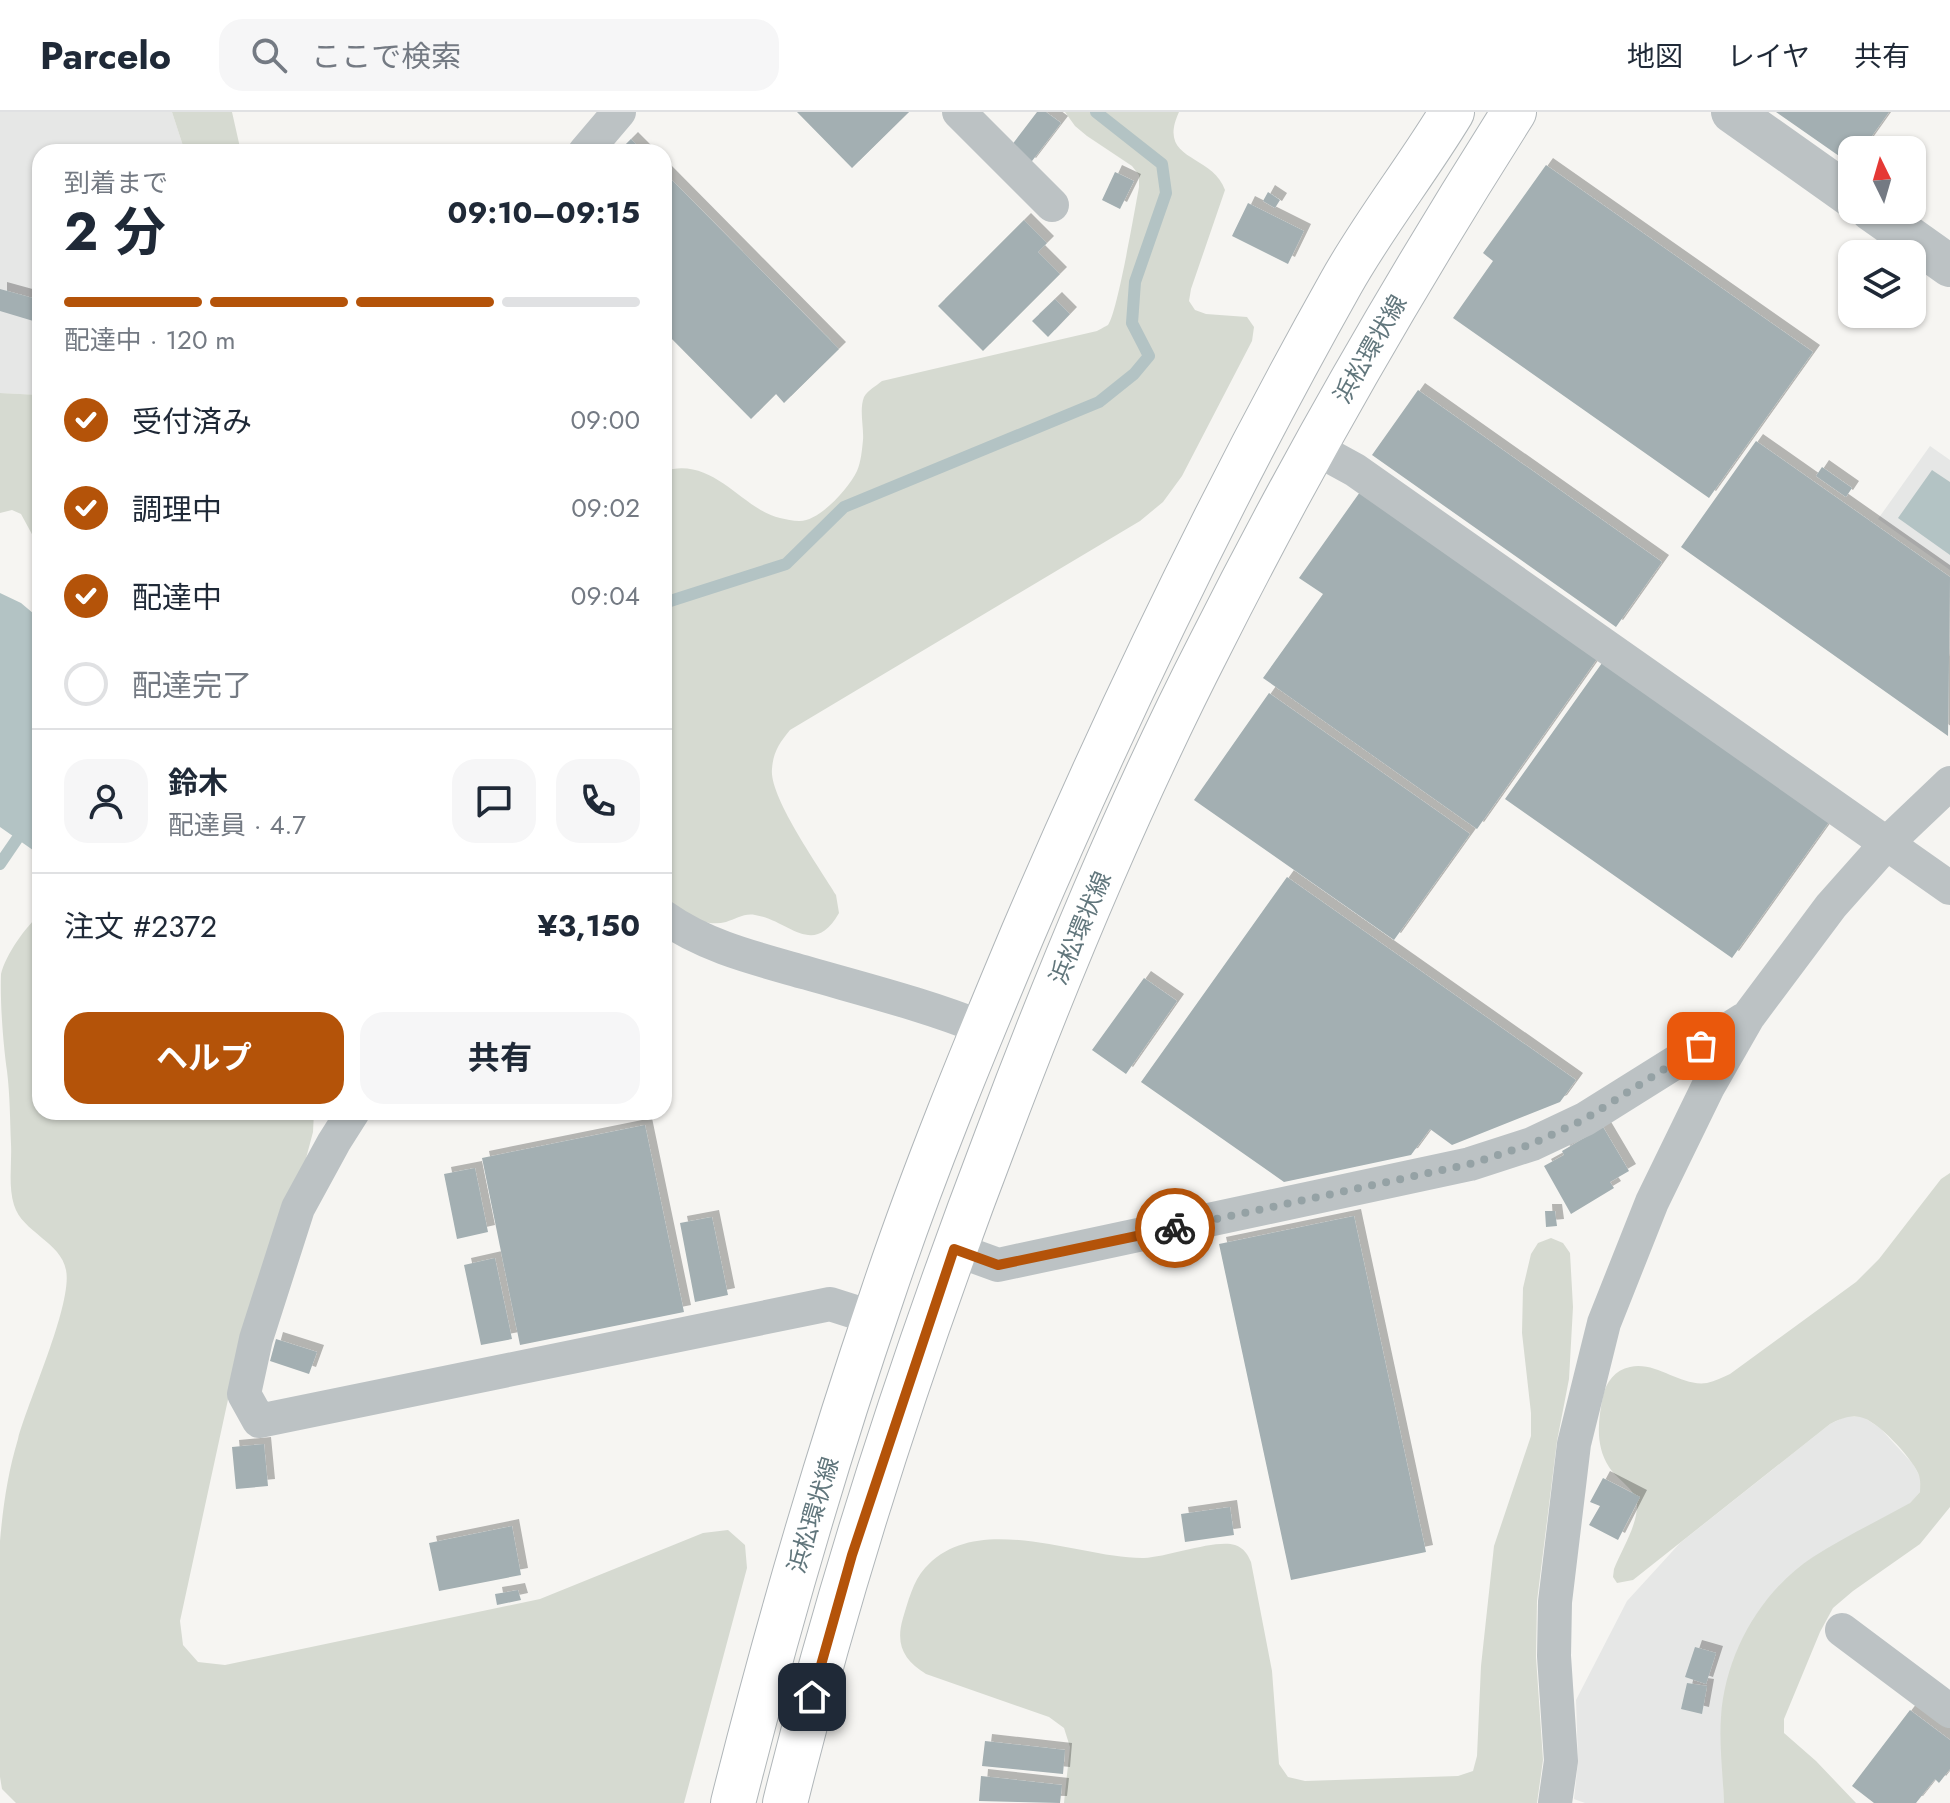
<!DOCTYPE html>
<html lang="ja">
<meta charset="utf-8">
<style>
body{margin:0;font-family:Jost,"Noto Sans JP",sans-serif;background:#f6f6f7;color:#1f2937;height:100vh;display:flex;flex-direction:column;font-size:30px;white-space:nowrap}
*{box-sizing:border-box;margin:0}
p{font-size:26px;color:#747a83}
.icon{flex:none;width:44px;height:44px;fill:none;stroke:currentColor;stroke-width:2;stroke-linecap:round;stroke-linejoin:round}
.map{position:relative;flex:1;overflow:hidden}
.side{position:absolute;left:32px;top:32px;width:640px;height:976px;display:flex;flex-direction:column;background:#fff;border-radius:24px;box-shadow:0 2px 6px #0004}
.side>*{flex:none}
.needle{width:52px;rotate:355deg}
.controls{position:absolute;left:1838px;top:24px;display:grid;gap:16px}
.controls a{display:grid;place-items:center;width:88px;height:88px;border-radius:16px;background:#fff;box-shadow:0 2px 6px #0004;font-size:40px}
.pin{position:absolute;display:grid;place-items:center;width:68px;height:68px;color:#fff;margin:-34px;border-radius:16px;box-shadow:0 4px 12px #0006}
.courier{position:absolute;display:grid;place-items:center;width:80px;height:80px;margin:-40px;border:6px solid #b45309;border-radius:50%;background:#fff;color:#222;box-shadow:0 2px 10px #0007}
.summary em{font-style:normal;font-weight:700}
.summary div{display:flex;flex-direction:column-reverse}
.summary{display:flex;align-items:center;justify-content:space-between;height:136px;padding:0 32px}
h1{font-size:52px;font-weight:700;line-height:60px}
.bar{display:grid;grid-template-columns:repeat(4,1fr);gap:12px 8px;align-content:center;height:96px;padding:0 32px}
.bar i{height:10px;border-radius:6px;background:#e0e1e3}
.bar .selected{background:#b45309}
.bar p{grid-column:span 4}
.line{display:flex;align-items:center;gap:20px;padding:0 32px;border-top:2px solid #e0e1e3}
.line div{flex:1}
.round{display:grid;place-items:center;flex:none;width:84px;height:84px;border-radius:24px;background:#f6f6f7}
ol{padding:0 32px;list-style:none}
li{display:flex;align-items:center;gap:24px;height:88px}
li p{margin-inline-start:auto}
li .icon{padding:8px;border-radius:50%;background:#b45309;color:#fff;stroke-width:4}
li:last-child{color:#747a83}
li i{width:44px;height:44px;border:4px solid #e0e1e3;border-radius:50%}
.button{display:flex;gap:16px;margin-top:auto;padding:16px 32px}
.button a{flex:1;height:92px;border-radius:24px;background:#b45309;color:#fff;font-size:32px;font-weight:700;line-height:92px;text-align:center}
.button a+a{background:#f6f6f7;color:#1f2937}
header{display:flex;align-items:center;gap:48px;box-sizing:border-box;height:112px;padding:0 40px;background:#fff;border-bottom:2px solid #e0e1e3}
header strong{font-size:38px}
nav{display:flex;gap:44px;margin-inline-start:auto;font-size:28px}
.search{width:560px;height:72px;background:#f6f6f7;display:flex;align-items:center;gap:20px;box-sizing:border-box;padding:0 28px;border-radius:24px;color:#747a83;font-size:30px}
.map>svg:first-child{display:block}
.built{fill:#e6e7e6}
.green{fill:#d6dad1}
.water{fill:#b3c3c4}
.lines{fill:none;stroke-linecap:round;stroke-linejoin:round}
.stream{stroke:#b3c3c4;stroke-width:12}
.building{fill:#a3afb2;filter:url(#shadow)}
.primary-casing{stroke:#b0b6b9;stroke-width:46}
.minor{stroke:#bcc2c4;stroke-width:34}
.tertiary{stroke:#bcc2c4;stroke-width:42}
.primary{stroke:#fff;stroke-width:44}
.done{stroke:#95a2a5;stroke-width:8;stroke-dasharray:0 14.4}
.route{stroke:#b45309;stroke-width:10}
.labels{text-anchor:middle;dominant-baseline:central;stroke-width:8;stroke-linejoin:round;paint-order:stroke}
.street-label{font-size:24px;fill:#61767c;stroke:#fff}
</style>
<header>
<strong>Parcelo</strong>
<div class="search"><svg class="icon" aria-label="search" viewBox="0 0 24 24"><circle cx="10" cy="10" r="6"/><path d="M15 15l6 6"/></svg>ここで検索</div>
<nav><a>地図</a><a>レイヤ</a><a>共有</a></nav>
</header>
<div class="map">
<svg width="1950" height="1691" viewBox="0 0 1950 1691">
<defs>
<filter id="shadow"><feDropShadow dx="7" dy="-7" stdDeviation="0" flood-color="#0004"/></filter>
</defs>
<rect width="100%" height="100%" fill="#f6f5f2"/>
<!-- built -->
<path class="built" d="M0,0H172L185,40H40V283L0,281Z
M1930,334L1950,348V458L1878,407Z
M1845,1305H1863L1880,1316L1913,1352L1920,1365V1380L1721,1604L1724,1691H1585L1574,1687L1578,1650L1576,1588L1627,1489L1680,1431L1830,1312Z"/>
<!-- green -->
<path class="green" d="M172,0H232L241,40H185Z
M1065,0H1179C1156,50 1212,41 1225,78L1191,177L1189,189L1195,198L1206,202L1247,205L1254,215L1252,229L1182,364L1163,390L1140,409L790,618C780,630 773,640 772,657C769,685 820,756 836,783L839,801C813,847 789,808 755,803C744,801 736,807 726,810C703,816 681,800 664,788V359C714,344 741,397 780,406C786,407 793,409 799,409C819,410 849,376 857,359C861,350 862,338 863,328C864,315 859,298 864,285C868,278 876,274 882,269L1097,219C1099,218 1106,214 1108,213C1117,202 1135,97 1139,75V63L1132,54L1087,24L1075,14Z
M0,281L40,283V437L21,402L12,398L0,401Z
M40,802V1000H314L313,1020L304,1054L242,1223L180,1509L183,1533L198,1550L225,1553L540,1487L703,1421L728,1418L745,1433L747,1456L684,1691H16L2,1677L0,1665V1429C3,1394 8,1360 18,1327C28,1289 73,1191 66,1158C61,1130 22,1120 14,1093C8,1073 12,1052 11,1032C10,1008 10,983 7,959C3,931 0,890 1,862C6,842 25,816 40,802Z
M1950,1061V1395L1920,1432L1853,1479L1833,1496L1820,1520L1784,1607V1621L1816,1649L1856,1691H1724C1723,1663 1719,1633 1721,1605C1725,1542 1761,1479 1813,1445C1844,1425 1878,1409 1910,1391L1920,1380C1920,1373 1921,1367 1918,1361C1911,1345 1877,1308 1860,1305C1849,1303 1840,1307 1830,1312L1633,1468L1617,1471L1613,1465L1614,1457C1621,1439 1637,1414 1637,1394C1638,1378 1617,1368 1609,1355C1595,1333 1598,1309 1603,1284C1606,1270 1615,1258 1630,1255C1657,1249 1680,1275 1707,1271C1715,1269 1723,1265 1730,1262L1856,1170L1879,1147L1941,1067Z
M1551,1126L1563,1131L1570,1141L1573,1195L1569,1267L1557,1329L1537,1489L1536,1545L1543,1648L1537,1691H1064L1070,1635L1064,1616L1049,1605L926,1562C904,1548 895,1533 903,1506C908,1490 913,1469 925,1456C977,1397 1080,1447 1144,1446C1168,1445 1215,1427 1235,1433C1244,1436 1248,1443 1251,1450L1272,1559L1279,1652L1288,1665L1305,1669L1458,1664L1473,1659L1477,1644L1481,1554L1494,1434L1531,1324V1301L1522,1221L1523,1176L1531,1142L1538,1131Z"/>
<!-- water -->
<path class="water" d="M1932,358L1950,370V443L1898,406Z
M0,481L21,491L40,507V743L0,715Z"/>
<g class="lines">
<!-- stream -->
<path class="stream" d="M664,491L786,452L844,395L1099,290L1134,262L1149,244L1132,211L1135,170L1166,81L1162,52L1096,0
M0,752L17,727"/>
</g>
<!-- building -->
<path class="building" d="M797,0H909L852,56Z
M1037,0H1046L1061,11L1029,53L1008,38Z
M1776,0H1889L1862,38H1852V53Z
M631,27L644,40H618Z
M1546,53L1813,240L1709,386L1453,206L1493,149L1483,141Z
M664,60L839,237L784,291L776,282L751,307L664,219Z
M1115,60L1134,69L1120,97L1102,88Z
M1268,80L1280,88L1275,96L1263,89Z
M1248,91L1304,119L1288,152L1232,124Z
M1024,108L1047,131L1038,140L1060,162L983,239L938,194Z
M0,177L40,188V211L0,199Z
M1055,187L1070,202L1048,225L1032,209Z
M1418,278L1662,450L1616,515L1372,343Z
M1756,329L1950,465L1948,624L1681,435Z
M1822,355L1852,376L1846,385L1816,364Z
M1360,380L1597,547L1477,717L1263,566L1323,482L1299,466Z
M1602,551L1829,710L1732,846L1505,687Z
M1269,581L1470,722L1394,828L1194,688Z
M1287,765L1576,968L1560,990L1452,1033L1430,1017L1411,1043L1284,1070L1141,970Z
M1144,866L1177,889L1126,962L1092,938Z
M645,1013L684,1200L520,1233L482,1046Z
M1603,1015L1629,1059L1610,1070L1614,1076L1571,1102L1544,1054L1564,1043L1562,1039Z
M475,1056L488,1120L457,1127L444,1062Z
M1545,1099H1555L1557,1114L1546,1115Z
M1354,1104L1426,1440L1291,1468L1219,1132Z
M712,1105L728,1183L695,1190L680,1111Z
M495,1146L512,1227L481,1233L464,1153Z
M276,1227L317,1240L309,1262L270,1249Z
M264,1332L268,1374L236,1377L232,1335Z
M1603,1366L1640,1385L1618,1428L1589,1413L1600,1394L1590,1390Z
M1230,1395L1234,1423L1185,1430L1181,1402Z
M512,1414L521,1463L439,1479L429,1431Z
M518,1478L521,1488L497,1493L495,1482Z
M1695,1535L1716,1541L1706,1572L1685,1565Z
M1687,1571L1707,1574L1702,1602L1681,1597Z
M1910,1598L1950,1628V1657L1939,1671L1935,1667L1916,1691H1874L1852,1674Z
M985,1629L1065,1638L1063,1662L982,1654Z
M981,1664L1062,1673L1060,1691L979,1689Z"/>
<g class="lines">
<!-- primary casing -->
<g class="primary-casing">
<path id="primary" d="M733,1691C776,1520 825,1351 882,1184C923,1061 973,940 1023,821C1118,599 1223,381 1341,171C1374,112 1417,58 1452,0
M785,1691C841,1465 913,1244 996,1027C1059,859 1128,693 1210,533C1302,350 1404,173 1514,0"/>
</g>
<!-- minor -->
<path class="minor" d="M959,0L1052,93
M585,40L619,0
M1313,335L1355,358L1950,776
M664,805C706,835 758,847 807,861C866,878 926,893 983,916
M353,1000L334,1030L298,1096L256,1227L244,1282L259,1309L830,1192L874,1206
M954,1137L998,1153L1470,1052L1532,1032L1585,1007L1743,908
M1842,1518L1950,1599
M1555,1691L1561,1649L1554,1544L1555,1490L1574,1332L1604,1211L1652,1090L1708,975L1748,905L1831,794L1887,731L1950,671"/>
<!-- tertiary -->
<path class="tertiary" d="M1732,0L1852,85
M1871,98L1950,154"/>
<!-- primary -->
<use href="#primary" class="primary"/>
</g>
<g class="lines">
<!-- done -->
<path class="done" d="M1175,1116L1470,1052L1532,1032L1585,1007L1701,934"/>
<!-- route -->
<path class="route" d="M812,1585L852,1443L954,1137L998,1153L1175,1116"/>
</g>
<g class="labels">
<!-- street labels -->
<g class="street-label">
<text transform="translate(1370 237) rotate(-60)">浜松環状線</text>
<text transform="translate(1080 816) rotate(-67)">浜松環状線</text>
<text transform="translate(813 1403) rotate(-73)">浜松環状線</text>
</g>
</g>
</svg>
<div class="controls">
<a><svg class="needle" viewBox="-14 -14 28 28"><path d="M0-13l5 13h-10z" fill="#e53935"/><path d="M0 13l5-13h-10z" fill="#747a83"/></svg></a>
<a><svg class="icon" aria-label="layers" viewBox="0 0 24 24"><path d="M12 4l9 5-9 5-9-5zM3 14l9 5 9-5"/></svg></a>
</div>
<div class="pin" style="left:1701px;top:934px;background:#ea580c"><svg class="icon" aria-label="bag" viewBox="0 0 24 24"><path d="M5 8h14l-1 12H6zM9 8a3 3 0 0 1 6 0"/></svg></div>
<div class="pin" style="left:812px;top:1585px;background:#1f2937"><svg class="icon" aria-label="home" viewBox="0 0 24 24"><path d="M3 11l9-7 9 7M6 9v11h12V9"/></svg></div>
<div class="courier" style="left:1175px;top:1116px"><svg class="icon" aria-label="bike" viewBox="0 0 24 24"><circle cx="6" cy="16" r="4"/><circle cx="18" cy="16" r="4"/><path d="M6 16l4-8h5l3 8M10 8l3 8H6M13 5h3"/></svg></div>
<section class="side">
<div class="summary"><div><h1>2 分</h1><p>到着まで</p></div><em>09:10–09:15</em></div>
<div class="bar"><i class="selected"></i><i class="selected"></i><i class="selected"></i><i></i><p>配達中 · 120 m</p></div>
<ol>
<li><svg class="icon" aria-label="check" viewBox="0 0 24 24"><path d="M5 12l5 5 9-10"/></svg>受付済み<p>09:00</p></li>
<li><svg class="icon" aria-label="check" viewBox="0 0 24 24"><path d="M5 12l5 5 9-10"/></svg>調理中<p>09:02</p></li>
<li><svg class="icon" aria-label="check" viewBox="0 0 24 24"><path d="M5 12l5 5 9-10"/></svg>配達中<p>09:04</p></li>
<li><i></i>配達完了</li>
</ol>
<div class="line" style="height:144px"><a class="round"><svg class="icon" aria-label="person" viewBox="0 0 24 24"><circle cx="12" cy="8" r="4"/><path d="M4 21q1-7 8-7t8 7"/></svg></a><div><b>鈴木</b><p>配達員 · 4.7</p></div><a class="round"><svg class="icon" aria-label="chat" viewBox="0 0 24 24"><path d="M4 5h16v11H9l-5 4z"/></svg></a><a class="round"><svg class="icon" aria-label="phone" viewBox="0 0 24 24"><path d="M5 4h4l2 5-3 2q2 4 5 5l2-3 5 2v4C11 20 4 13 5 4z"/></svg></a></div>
<div class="line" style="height:104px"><div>注文 #2372</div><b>¥3,150</b></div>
<div class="button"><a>ヘルプ</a><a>共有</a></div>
</section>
</div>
